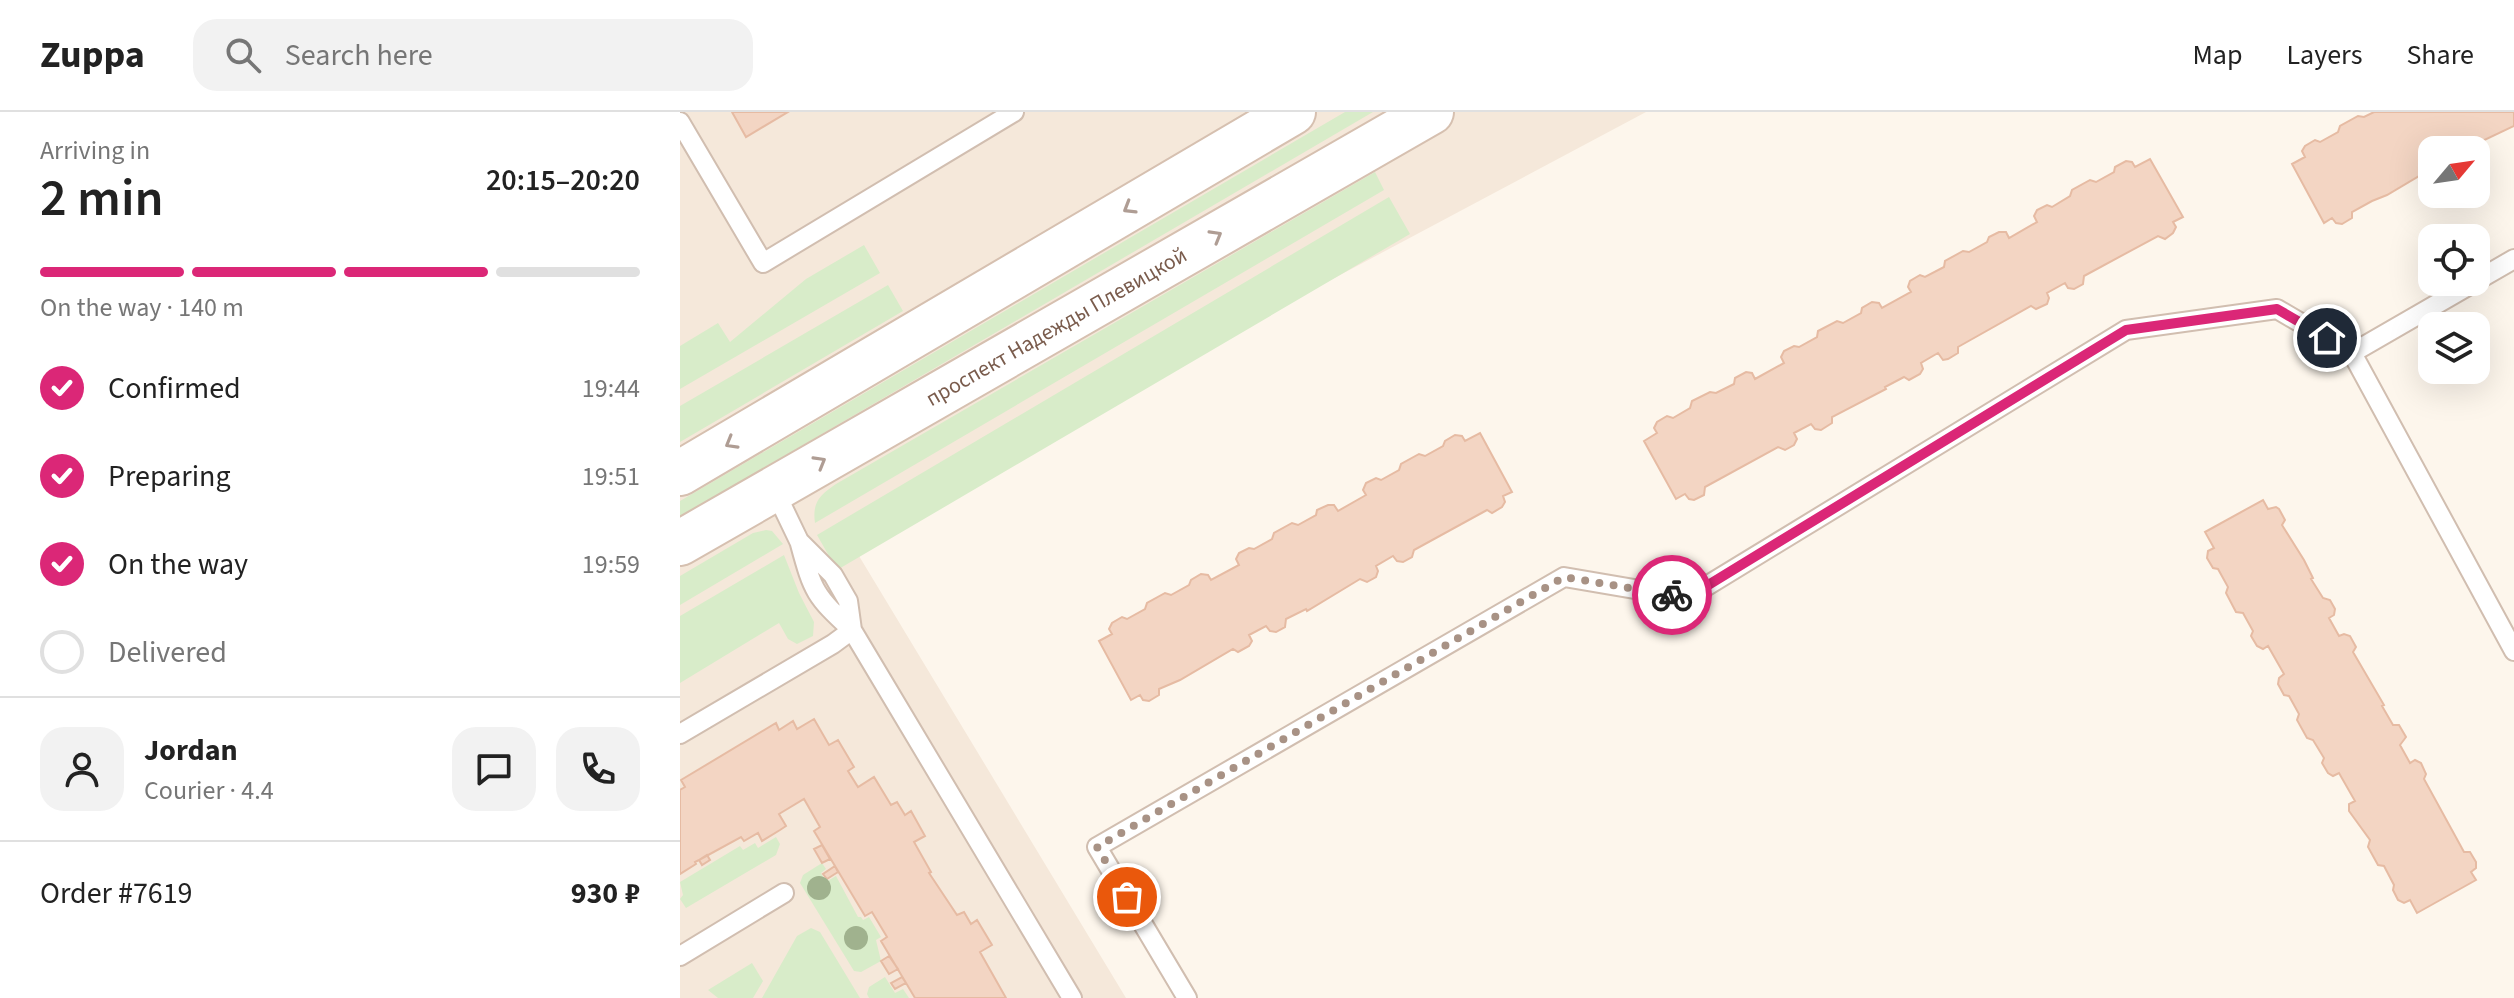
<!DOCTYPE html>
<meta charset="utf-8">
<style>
body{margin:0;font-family:"Source Sans 3",sans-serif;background:#f2f2f2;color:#222;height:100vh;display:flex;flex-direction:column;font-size:30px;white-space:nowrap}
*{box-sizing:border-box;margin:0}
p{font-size:26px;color:#767676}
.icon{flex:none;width:44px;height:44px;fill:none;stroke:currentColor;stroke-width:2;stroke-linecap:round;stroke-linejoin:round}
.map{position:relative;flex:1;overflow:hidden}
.panel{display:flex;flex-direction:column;background:#fff;width:680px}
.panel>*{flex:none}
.needle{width:52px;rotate:61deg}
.controls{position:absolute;left:1738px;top:24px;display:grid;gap:16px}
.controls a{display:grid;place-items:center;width:72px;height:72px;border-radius:16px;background:#fff;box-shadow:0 8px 32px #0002;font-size:40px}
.pin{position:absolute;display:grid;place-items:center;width:68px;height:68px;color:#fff;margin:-34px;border:4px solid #fff;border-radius:50%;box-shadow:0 2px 8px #0007}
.courier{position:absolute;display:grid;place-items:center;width:80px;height:80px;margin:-40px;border:6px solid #db2777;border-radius:50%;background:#fff;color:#222;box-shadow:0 2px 10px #0007}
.overview em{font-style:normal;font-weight:600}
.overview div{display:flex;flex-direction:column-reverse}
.overview{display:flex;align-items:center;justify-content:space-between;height:136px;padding:0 40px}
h1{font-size:52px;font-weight:600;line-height:60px}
.bar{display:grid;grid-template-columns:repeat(4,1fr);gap:12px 8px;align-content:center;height:96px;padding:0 40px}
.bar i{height:10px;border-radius:6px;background:#e0e0e0}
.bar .current{background:#db2777}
.bar p{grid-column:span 4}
.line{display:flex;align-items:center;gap:20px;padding:0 40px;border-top:2px solid #e0e0e0}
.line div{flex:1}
.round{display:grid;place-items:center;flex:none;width:84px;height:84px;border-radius:24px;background:#f2f2f2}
ol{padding:0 40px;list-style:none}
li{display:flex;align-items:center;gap:24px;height:88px}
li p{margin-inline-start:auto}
li .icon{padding:8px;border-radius:50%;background:#db2777;color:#fff;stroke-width:4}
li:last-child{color:#767676}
li i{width:44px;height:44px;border:4px solid #e0e0e0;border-radius:50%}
header{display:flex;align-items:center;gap:48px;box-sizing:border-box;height:112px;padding:0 40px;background:#fff;border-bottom:2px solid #e0e0e0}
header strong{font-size:38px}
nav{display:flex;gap:44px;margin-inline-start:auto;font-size:28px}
.search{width:560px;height:72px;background:#f2f2f2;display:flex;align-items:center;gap:20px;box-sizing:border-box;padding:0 28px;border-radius:24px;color:#767676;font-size:30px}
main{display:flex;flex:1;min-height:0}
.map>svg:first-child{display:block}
.residential{fill:#f5e8da}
.green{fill:#d8ecc9}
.building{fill:#f3d5c3;stroke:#e6bba3;stroke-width:2}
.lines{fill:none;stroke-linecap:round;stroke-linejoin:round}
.lane-casing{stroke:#d1beb0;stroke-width:22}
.secondary-casing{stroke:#d6c0b0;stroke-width:48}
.lane{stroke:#fff;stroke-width:18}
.secondary{stroke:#fff;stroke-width:44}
.tree{fill:#a0b28e}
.oneway{stroke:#af9d94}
.done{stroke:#a89285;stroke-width:8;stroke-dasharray:0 14.4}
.route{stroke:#db2777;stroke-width:10}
.labels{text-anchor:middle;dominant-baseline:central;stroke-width:8;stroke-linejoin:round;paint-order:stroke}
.street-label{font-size:22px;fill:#7a5c4d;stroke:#fffaf3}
</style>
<header>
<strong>Zuppa</strong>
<div class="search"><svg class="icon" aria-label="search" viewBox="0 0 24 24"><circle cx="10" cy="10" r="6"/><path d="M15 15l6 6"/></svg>Search here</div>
<nav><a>Map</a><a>Layers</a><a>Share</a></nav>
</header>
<main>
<section class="panel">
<div class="overview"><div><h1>2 min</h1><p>Arriving in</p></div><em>20:15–20:20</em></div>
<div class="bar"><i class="current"></i><i class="current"></i><i class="current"></i><i></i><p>On the way · 140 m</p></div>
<ol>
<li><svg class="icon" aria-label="check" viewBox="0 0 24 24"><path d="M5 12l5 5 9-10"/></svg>Confirmed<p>19:44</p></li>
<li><svg class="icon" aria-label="check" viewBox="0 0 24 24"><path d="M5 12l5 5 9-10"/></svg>Preparing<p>19:51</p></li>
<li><svg class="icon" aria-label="check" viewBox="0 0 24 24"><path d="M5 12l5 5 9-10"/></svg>On the way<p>19:59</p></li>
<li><i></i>Delivered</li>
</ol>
<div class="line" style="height:144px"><a class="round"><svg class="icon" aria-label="person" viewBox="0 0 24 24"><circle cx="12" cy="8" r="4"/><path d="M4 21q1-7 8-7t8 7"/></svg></a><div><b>Jordan</b><p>Courier · 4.4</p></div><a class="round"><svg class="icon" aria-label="chat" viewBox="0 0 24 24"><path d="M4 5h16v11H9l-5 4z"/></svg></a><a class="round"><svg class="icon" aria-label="phone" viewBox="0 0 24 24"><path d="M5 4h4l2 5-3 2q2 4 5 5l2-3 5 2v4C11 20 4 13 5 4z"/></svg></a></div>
<div class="line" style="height:104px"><div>Order #7619</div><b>930 ₽</b></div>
</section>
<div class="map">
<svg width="1834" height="886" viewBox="0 0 1834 886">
<rect width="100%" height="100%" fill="#fdf6ec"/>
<!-- residential -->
<path class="residential" d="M0,0H966L510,243L176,439L446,886H0Z"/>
<!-- green -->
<path class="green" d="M665,0H693L0,405V389Z
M695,60L704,78L135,411C132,390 140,383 156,372Z
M709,85L730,122L157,458L137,423Z
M184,133L200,161L0,277V234L38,211L50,230L126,167Z
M208,173L223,199L0,330V294Z
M86,418L92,419L103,432L0,493V464L73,421Z
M104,443L119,481L134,510L133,524L117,532L108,527L99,511L0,571V504Z
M96,725L100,732L96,743L6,796L0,787L3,783L0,770L60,734L63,738L75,731L78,736Z
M142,751L146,757L141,761L146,770L156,764L178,805H181L183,808L189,805L201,825L196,828L201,849L181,860L174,859L120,771L123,763Z
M131,816L140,820L180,886H82L117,824Z
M72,851L83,869L73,886H38L28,878Z
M205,865L215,881L223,877L229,886H189L187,882L189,875Z"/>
<!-- building -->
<path class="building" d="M52,0H108L66,25Z
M1694,0H1834V14L1800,30L1796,39L1752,38V63L1746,60L1707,83L1692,89L1672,100V106L1662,112L1656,111L1652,106L1644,111L1612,52L1625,45L1622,39L1625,34L1635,28L1640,30L1658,20L1660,14L1678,4L1684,5Z
M1470,47L1503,105L1493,110L1496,115L1493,121L1485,127L1478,124L1404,164L1403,172L1394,177L1388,176L1385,171L1367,181L1369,186L1367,192L1356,197L1351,194L1278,235V241L1268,247L1263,248L1258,241L1241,251L1243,257L1240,262L1229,268L1224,265L1205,275L1206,277L1152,305V311L1141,318L1135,317L1131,312L1114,321L1117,327L1114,333L1105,338L1098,335L1025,375L1024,383L1014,388L1009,387L1005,382L996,387L964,329L977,321L974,316L977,310L987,304L993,306L1010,296L1012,289L1030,280L1036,281L1054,272L1055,266L1066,260L1072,261L1075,267L1104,251L1101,245L1104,239L1114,234L1119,235L1137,225L1138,219L1157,209L1163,211L1181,201L1182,196L1192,190L1199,191L1202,196L1231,180L1228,175L1230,169L1240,163L1245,165L1264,155L1265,149L1283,139L1289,140L1307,130L1309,125L1319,120H1326L1329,126L1357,110L1354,104L1357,98L1367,93L1372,95L1390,84L1392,78L1410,68L1416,70L1434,60L1435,55L1446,49L1452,50L1455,55Z
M800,321L832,380L823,384L825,390L822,395L812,401L807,398L734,438L732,445L723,450L717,449L713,444L696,454L698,459L696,465L687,470L680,467L627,499L626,497L606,507L605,515L596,520L590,519L586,514L569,523L572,529L569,534L558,540L553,537L500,568L479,577V583L469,589L463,588L460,583L451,588L419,529L432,522L429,517L432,511L442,505L447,507L465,497L467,491L485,481L491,483L509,473L511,468L521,462L528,463L531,468L559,453L556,447L559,441L569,436L574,437L592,427L594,421L612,411L618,413L636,403L637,398L648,393H654L658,399L686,383L683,378L686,371L696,366L701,368L719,358L721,352L739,342L745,344L763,334L765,329L775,323L782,324L785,329Z
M1583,388L1588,397L1596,395L1599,397L1605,408L1602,413L1624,448L1633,466L1631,467L1643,486L1650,488L1655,497L1654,503L1649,506L1659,524L1664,522L1670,524L1676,535L1673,540L1704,593L1702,594L1713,613H1719L1726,625L1720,633L1730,651L1735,648L1741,651L1746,662L1744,667L1784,740H1790L1796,750V756L1791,760L1796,768L1737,801L1730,788L1724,791L1718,788L1713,778L1714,773L1704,754L1698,753L1688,735L1690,728L1669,699V692L1675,689L1659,661L1653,664L1648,661L1642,651L1644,646L1633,628L1627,626L1617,608L1619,602L1609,584L1604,583L1598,572L1599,566L1604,562L1588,534L1583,537L1577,534L1571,524L1573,519L1563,501L1556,500L1546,481L1548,475L1538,457L1533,456L1527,446L1528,439L1534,436L1525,420Z
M134,607L149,633L158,628L174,655L168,659L178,675L194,665L211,693L217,690L225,703L231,699L245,724L234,730L251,760L249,761L277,803L284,800L291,812L297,808L312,833L300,840L326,886H235L201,829L207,825L192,800L185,804L134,719L140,715L124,687L99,702L106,714L100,718L82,729L78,721L64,729L61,725L19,748L15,750L16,752L0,762V678L5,675L1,668L96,611L99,618L113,609L117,617Z
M142,733L150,747L142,751L134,737Z
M27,743L30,748L22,753L19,748Z
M155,754L158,760L147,767L143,762Z
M209,844L218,857L209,862L201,849Z
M222,865L226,871L215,877L211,871Z"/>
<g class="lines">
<!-- lane casing -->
<g class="lane-casing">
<path id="lane" d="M0,10L83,151L334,0
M1796,169L1834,147
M1672,241L1834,539
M94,377L119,429L153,463L168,489L172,518L392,886
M0,622L153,532L172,518C135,484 133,480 120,432
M0,844L104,781
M507,886L417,735L884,465L1007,486L1446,218L1597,197L1672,241L1795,170"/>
</g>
<!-- secondary casing -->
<g class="secondary-casing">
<g id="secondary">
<path d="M0,361L613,0"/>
<path id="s1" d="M0,431L751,0"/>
</g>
</g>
<!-- lane -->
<use href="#lane" class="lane"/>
<!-- secondary -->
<use href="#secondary" class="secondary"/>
</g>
<!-- trees -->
<g class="tree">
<circle cx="139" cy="776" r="12"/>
<circle cx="176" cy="826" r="12"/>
</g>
<!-- one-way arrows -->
<defs><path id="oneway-chevron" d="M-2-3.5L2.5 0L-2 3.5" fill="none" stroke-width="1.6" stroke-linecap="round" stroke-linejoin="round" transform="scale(2)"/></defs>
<g class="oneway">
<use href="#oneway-chevron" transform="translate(449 96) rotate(149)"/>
<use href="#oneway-chevron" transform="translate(536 124) rotate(-30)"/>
<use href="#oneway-chevron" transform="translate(51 331) rotate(150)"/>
<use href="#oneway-chevron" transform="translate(140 350) rotate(-30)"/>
</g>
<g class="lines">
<!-- done -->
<path class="done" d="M447,785L417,735L884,465L992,483"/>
<!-- route -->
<path class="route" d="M992,483L1007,486L1446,218L1597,197L1647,226"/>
</g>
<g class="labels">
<!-- street labels -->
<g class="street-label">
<text stroke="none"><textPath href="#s1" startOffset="434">проспект Надежды Плевицкой</textPath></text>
</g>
</g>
</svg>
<div class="controls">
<a><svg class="needle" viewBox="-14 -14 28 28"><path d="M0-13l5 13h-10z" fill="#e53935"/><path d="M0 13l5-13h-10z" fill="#767676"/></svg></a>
<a><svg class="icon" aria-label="locate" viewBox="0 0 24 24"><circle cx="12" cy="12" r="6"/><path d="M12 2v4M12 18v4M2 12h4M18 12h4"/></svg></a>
<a><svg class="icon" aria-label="layers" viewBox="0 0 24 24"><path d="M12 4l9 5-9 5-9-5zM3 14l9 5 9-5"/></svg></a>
</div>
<div class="pin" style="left:447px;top:785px;background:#ea580c"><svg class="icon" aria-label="bag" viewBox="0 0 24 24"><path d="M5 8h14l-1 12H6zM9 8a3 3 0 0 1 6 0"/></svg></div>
<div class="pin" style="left:1647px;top:226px;background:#1f2937"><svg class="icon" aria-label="home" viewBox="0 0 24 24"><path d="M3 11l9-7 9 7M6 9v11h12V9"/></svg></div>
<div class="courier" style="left:992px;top:483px"><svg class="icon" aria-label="bike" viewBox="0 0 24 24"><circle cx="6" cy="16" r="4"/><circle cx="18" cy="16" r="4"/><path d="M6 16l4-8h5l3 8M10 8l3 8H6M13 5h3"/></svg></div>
</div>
</main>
